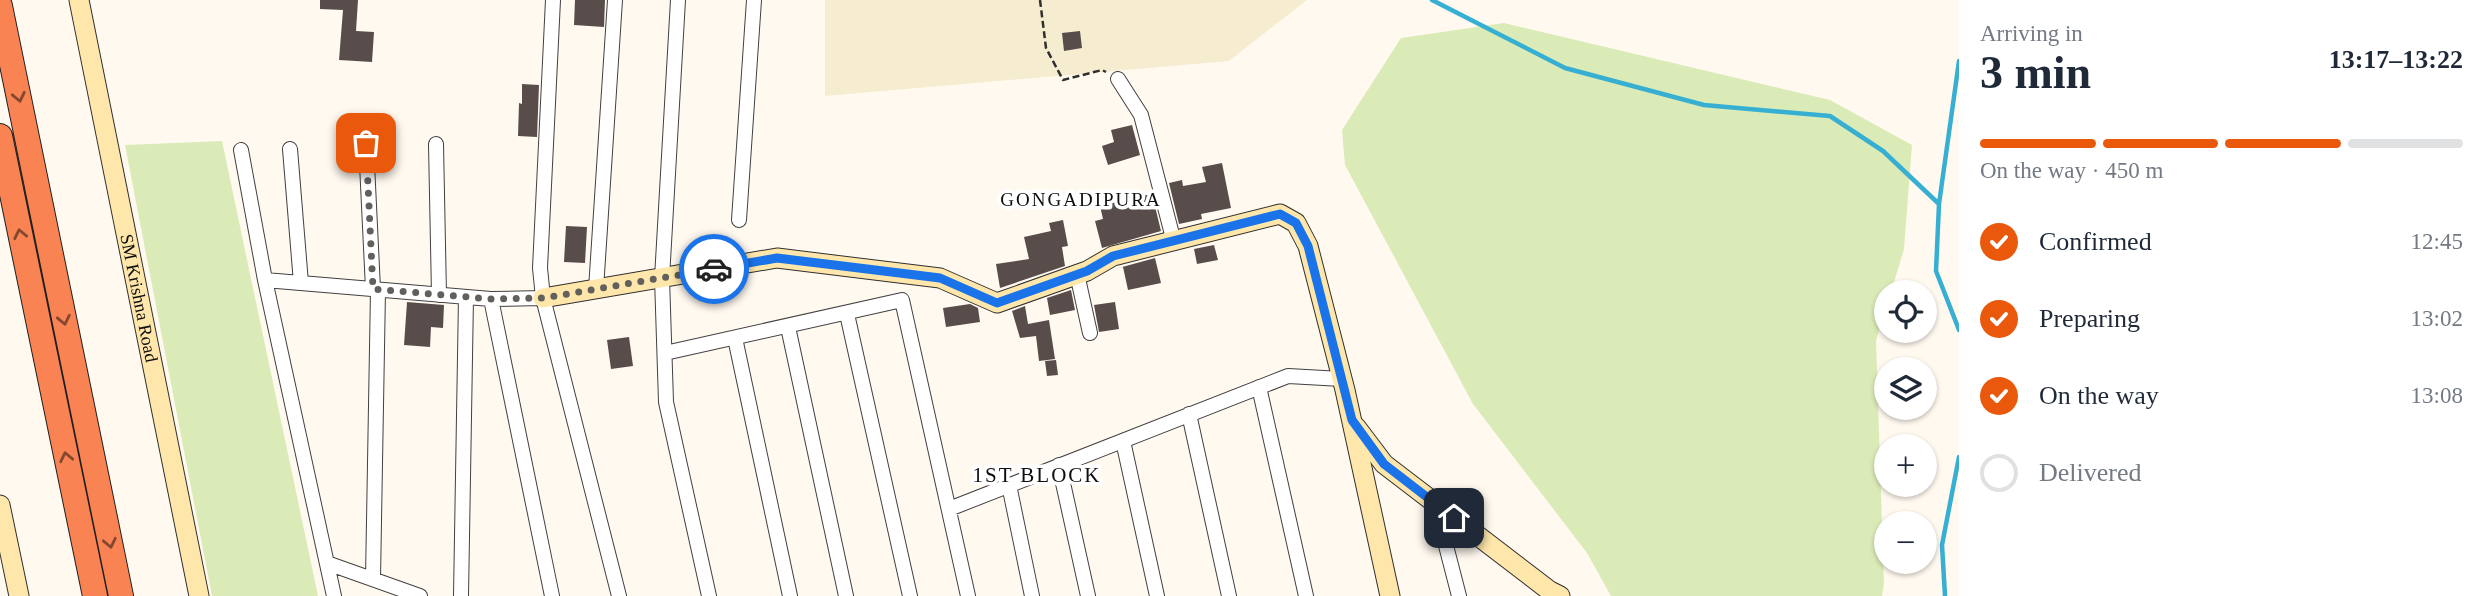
<!DOCTYPE html>
<meta charset="utf-8">
<style>
body{margin:0;font-family:"Times New Roman",serif;background:#f6f6f7;color:#1f2937;height:100vh;display:flex;flex-direction:column;font-size:26px;white-space:nowrap}
*{box-sizing:border-box;margin:0}
p{font-size:23px;color:#747a83}
.icon{flex:none;width:38px;height:38px;fill:none;stroke:currentColor;stroke-width:2;stroke-linecap:round;stroke-linejoin:round}
.map{position:relative;flex:1;overflow:hidden}
.drawer{display:flex;flex-direction:column;background:#fff;width:525px}
.drawer>*{flex:none}
.buttons{position:absolute;left:1874px;top:280px;display:grid;gap:14px}
.buttons a{display:grid;place-items:center;width:63px;height:63px;border-radius:50%;background:#fff;box-shadow:0 2px 5px #0004;font-size:35px}
.pin{position:absolute;display:grid;place-items:center;width:60px;height:60px;color:#fff;margin:-30px;border-radius:14px;box-shadow:0 4px 10px #0006}
.courier{position:absolute;display:grid;place-items:center;width:70px;height:70px;margin:-35px;border:5px solid #1a73e8;border-radius:50%;background:#fff;color:#222;box-shadow:0 2px 9px #0007}
.summary em{font-style:normal;font-weight:600}
.summary div{display:flex;flex-direction:column-reverse}
.summary{display:flex;align-items:center;justify-content:space-between;height:119px;padding:0 21px}
h1{font-size:46px;font-weight:600;line-height:52px}
.bar{display:grid;grid-template-columns:repeat(4,1fr);gap:10px 7px;align-content:center;height:84px;padding:0 21px}
.bar i{height:9px;border-radius:5px;background:#e0e1e3}
.bar .selected{background:#ea580c}
.bar p{grid-column:span 4}
ol{padding:0 21px;list-style:none}
li{display:flex;align-items:center;gap:21px;height:77px}
li p{margin-inline-start:auto}
li .icon{padding:7px;border-radius:50%;background:#ea580c;color:#fff;stroke-width:4}
li:last-child{color:#747a83}
li i{width:38px;height:38px;border:4px solid #e0e1e3;border-radius:50%}
main{display:flex;flex:1;min-height:0}
.map>svg:first-child{display:block}
.farmland{fill:#f6eccf}
.green{fill:#dbebb7}
.lines{fill:none;stroke-linecap:round;stroke-linejoin:round}
.stream{stroke:#36afd3;stroke-width:4.5}
.building{fill:#584d4a}
.street-casing{stroke:#414141;stroke-width:16}
.secondary-casing{stroke:#303030;stroke-width:21}
.highway-casing{stroke:#1f1f1f;stroke-width:26}
.path{stroke:#303030;stroke-width:2.5;stroke-dasharray:7 3.5;stroke-linecap:butt}
.street{stroke:#fff;stroke-width:14}
.secondary{stroke:#ffe7ab;stroke-width:19}
.highway{stroke:#fa8353;stroke-width:24}
.oneway{stroke:#844830}
.done{stroke:#62605d;stroke-width:7;stroke-dasharray:0 12.6}
.route{stroke:#1a73e8;stroke-width:9}
.labels{text-anchor:middle;dominant-baseline:central;stroke-width:7;stroke-linejoin:round;paint-order:stroke}
.street-label{font-size:18px;fill:#0e0e0e;stroke:#fff}
.neighbourhood-label{font-size:19px;letter-spacing:2px;fill:#0e0e0e;stroke:#fff}
.quarter-label{font-size:21px;letter-spacing:2px;fill:#0e0e0e;stroke:#fff}
</style>
<main>
<div class="map">
<svg width="1959" height="596" viewBox="0 0 1959 596">
<rect width="100%" height="100%" fill="#fff9f0"/>
<!-- farmland -->
<path class="farmland" d="M825,0H1307L1229,61L825,96Z"/>
<!-- green -->
<path class="green" d="M1504,23L1830,100L1912,145L1904,249L1891,292H1886V306L1876,341L1884,584L1882,596H1611L1587,553L1473,404L1345,165L1342,130L1401,38Z
M222,141L318,596H212L125,145Z"/>
<g class="lines">
<!-- stream -->
<path class="stream" d="M1432,0L1565,68L1704,105L1830,116L1883,151L1939,204
M1959,61L1939,204L1936,271L1959,330
M1945,596L1942,545L1959,457"/>
</g>
<!-- building -->
<path class="building" d="M320,0H358L356,31L374,32L372,62L339,60L343,10L320,9Z
M575,0H605L604,27L574,25Z
M1080,31L1082,48L1064,51L1062,33Z
M522,84L539,85L537,137L518,136L519,103L522,104Z
M1132,125L1140,155L1108,165L1102,146L1114,142L1111,130Z
M1222,163L1231,208L1201,214L1202,219L1179,224L1169,183L1182,180L1183,186L1206,182L1202,167Z
M1152,194L1161,231L1102,248L1095,221L1103,219L1098,197L1110,195L1112,202Z
M1063,220L1068,246L1062,247L1065,266L1000,288L996,264L1029,259L1024,237L1051,231L1049,223Z
M566,226L587,227L585,263L564,262Z
M1214,245L1218,260L1197,264L1194,249Z
M1155,258L1161,283L1128,290L1123,267L1115,269Z
M1071,290L1075,310L1050,315L1047,298Z
M407,302L444,305L443,328L431,327L430,347L404,345Z
M1115,302L1119,329L1099,332L1094,305Z
M970,304L978,308L980,322L946,327L943,308Z
M1025,306L1028,324L1049,320L1055,359L1039,361L1036,336L1020,338L1012,311Z
M629,337L633,366L611,369L607,340Z
M1056,360L1058,375L1047,376L1045,361Z"/>
<g class="lines">
<!-- street casing -->
<g class="street-casing">
<path id="street" d="M553,0L540,268L543,298L619,596
M678,0L662,278L666,402L709,596
M1118,79L1141,115L1174,242
M366,143L373,289
M436,144L439,295
M290,149L301,283
M241,150L265,280L334,596
M739,220L754,0
M1077,274L1090,333
M265,280L491,299L543,298
M596,289L615,0
M491,299L552,596
M847,314L910,596
M788,327L846,596
M735,338L790,596
M665,353L902,300L968,596
M1259,387L1306,596
M1189,414L1229,596
M1123,441L1157,596
M1059,465L1088,596
M1009,485L1032,596
M1435,503L1459,596
M949,509L1288,376L1342,379
M327,563L420,596
M373,579L378,290
M461,596L466,297"/>
</g>
<!-- secondary casing -->
<g class="secondary-casing">
<g id="secondary">
<path id="s1" d="M79,0L199,596"/>
<path d="M543,298L777,258L940,278L997,303L1087,271L1113,256L1280,214L1296,223L1308,246L1345,390L1390,596"/>
<path d="M1356,427L1384,464L1550,591L1560,596"/>
<path d="M0,505L19,596"/>
</g>
</g>
<!-- highway casing -->
<g class="highway-casing">
<path id="highway" d="M0,6L121,596
M0,136L95,596"/>
</g>
<!-- path -->
<path class="path" d="M1040,0L1046,48L1063,80L1102,70L1106,72"/>
<!-- street -->
<use href="#street" class="street"/>
<!-- secondary -->
<use href="#secondary" class="secondary"/>
<!-- highway -->
<use href="#highway" class="highway"/>
</g>
<!-- one-way arrows -->
<defs><path id="oneway-chevron" d="M-2-3.5L2.5 0L-2 3.5" fill="none" stroke-width="1.6" stroke-linecap="round" stroke-linejoin="round" transform="scale(1.75)"/></defs>
<g class="oneway">
<use href="#oneway-chevron" transform="translate(19 97) rotate(78)"/>
<use href="#oneway-chevron" transform="translate(20 234) rotate(-102)"/>
<use href="#oneway-chevron" transform="translate(64 320) rotate(78)"/>
<use href="#oneway-chevron" transform="translate(66 457) rotate(-102)"/>
<use href="#oneway-chevron" transform="translate(110 543) rotate(78)"/>
</g>
<g class="lines">
<!-- done -->
<path class="done" d="M366,143L373,289L491,299L544,298L714,269"/>
<!-- route -->
<path class="route" d="M714,269L777,258L859,268L940,278L997,303L1087,271L1113,256L1280,214L1296,223L1308,246L1352,420L1384,464L1454,518"/>
</g>
<g class="labels">
<!-- street labels -->
<g class="street-label">
<text stroke="none"><textPath href="#s1" startOffset="304">SM Krishna Road</textPath></text>
</g>
<!-- neighbourhood labels -->
<g class="neighbourhood-label">
<text x="1081" y="199">GONGADIPURA</text>
</g>
<!-- quarter labels -->
<g class="quarter-label">
<text x="1037" y="475">1ST BLOCK</text>
</g>
</g>
</svg>
<div class="buttons">
<a><svg class="icon" aria-label="locate" viewBox="0 0 24 24"><circle cx="12" cy="12" r="6"/><path d="M12 2v4M12 18v4M2 12h4M18 12h4"/></svg></a>
<a><svg class="icon" aria-label="layers" viewBox="0 0 24 24"><path d="M12 4l9 5-9 5-9-5zM3 14l9 5 9-5"/></svg></a>
<a>+</a>
<a>−</a>
</div>
<div class="pin" style="left:366px;top:143px;background:#ea580c"><svg class="icon" aria-label="bag" viewBox="0 0 24 24"><path d="M5 8h14l-1 12H6zM9 8a3 3 0 0 1 6 0"/></svg></div>
<div class="pin" style="left:1454px;top:518px;background:#1f2937"><svg class="icon" aria-label="home" viewBox="0 0 24 24"><path d="M3 11l9-7 9 7M6 9v11h12V9"/></svg></div>
<div class="courier" style="left:714px;top:269px"><svg class="icon" aria-label="car" viewBox="0 0 24 24"><path d="M5 17H2v-5l4-1 3-4h7l3 4 3 1v5h-3M9 17h6M6 11h13"/><circle cx="7" cy="17" r="2"/><circle cx="17" cy="17" r="2"/></svg></div>
</div>
<section class="drawer">
<div class="summary"><div><h1>3 min</h1><p>Arriving in</p></div><em>13:17–13:22</em></div>
<div class="bar"><i class="selected"></i><i class="selected"></i><i class="selected"></i><i></i><p>On the way · 450 m</p></div>
<ol>
<li><svg class="icon" aria-label="check" viewBox="0 0 24 24"><path d="M5 12l5 5 9-10"/></svg>Confirmed<p>12:45</p></li>
<li><svg class="icon" aria-label="check" viewBox="0 0 24 24"><path d="M5 12l5 5 9-10"/></svg>Preparing<p>13:02</p></li>
<li><svg class="icon" aria-label="check" viewBox="0 0 24 24"><path d="M5 12l5 5 9-10"/></svg>On the way<p>13:08</p></li>
<li><i></i>Delivered</li>
</ol>
</section>
</main>
